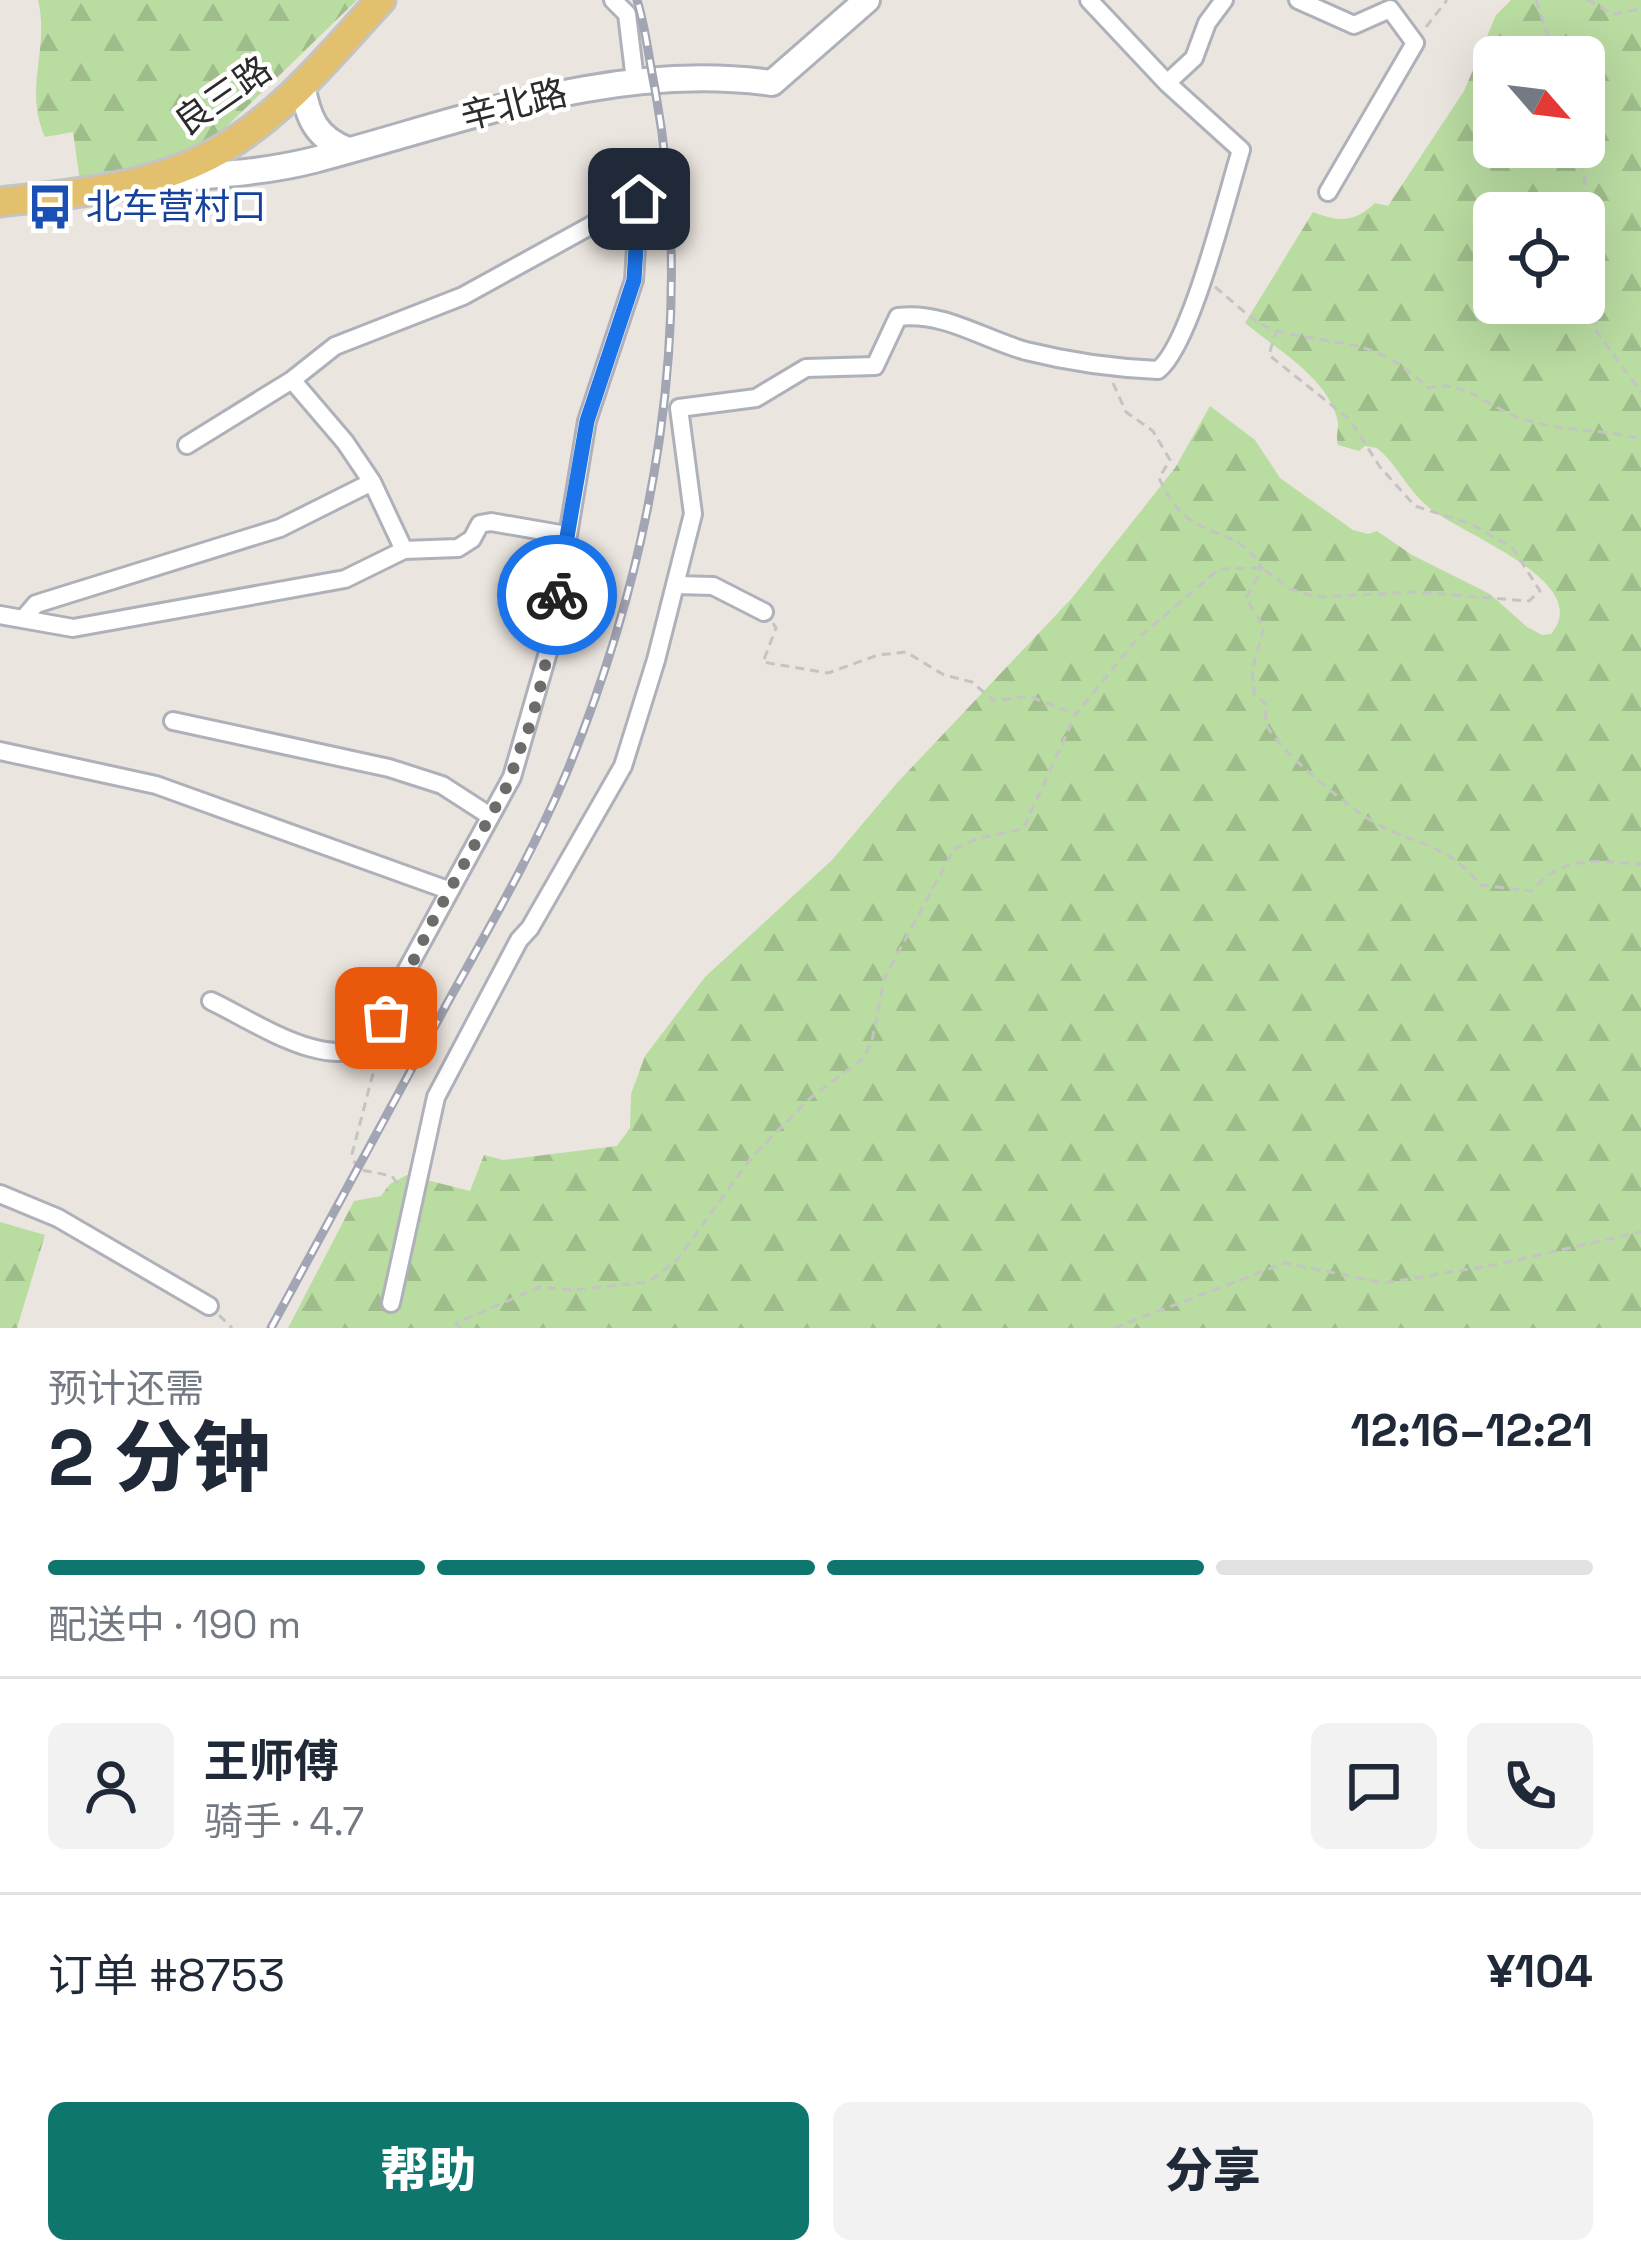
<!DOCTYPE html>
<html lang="zh">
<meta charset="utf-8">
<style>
body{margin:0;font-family:"Space Grotesk","Noto Sans SC",sans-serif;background:#f2f2f3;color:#1f2937;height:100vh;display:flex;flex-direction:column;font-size:45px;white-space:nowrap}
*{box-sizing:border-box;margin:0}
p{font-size:39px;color:#747a83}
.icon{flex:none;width:66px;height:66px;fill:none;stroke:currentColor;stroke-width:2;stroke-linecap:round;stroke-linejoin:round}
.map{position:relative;height:1328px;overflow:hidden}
.panel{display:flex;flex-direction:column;background:#fff;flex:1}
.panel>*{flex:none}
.needle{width:78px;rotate:118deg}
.fabs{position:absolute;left:1473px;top:36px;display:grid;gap:24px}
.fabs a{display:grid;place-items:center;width:132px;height:132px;border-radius:18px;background:#fff;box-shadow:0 12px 48px #0002;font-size:60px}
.pin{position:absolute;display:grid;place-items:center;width:102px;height:102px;color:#fff;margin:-51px;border-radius:24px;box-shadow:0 6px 18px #0006}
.courier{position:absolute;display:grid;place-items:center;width:120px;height:120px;margin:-60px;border:9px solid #1a73e8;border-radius:50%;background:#fff;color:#222;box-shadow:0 3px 15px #0007}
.head em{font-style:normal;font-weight:800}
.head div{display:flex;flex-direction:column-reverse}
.head{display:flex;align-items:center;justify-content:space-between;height:204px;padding:0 48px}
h1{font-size:78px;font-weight:800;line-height:90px}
.bar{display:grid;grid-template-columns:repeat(4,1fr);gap:18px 12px;align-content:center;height:144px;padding:0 48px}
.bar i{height:15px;border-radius:9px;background:#e0e1e3}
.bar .on{background:#0f766e}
.bar p{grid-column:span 4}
.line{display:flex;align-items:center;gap:30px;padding:0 48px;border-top:3px solid #e0e1e3}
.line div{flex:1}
.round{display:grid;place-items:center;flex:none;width:126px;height:126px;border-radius:18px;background:#f2f2f3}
.button{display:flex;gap:24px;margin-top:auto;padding:24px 48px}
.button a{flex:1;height:138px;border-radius:18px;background:#0f766e;color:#fff;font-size:48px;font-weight:800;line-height:138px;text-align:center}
.button a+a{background:#f2f2f3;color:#1f2937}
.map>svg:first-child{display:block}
.forest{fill:url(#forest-firs);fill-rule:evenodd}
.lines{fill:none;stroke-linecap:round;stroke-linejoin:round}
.street-casing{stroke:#afb1ba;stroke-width:22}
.secondary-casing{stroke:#afb1ba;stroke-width:30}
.primary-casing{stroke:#c4c4c4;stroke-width:33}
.path{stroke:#c4c4c4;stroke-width:3;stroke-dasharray:9 6;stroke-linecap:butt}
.street{stroke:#fff;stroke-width:16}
.secondary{stroke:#fff;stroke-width:24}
.primary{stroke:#e2c06d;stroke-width:27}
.rail-casing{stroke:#a2a5b3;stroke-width:9}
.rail{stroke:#fff;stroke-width:4.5;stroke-dasharray:14;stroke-linecap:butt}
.done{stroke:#6e6c6a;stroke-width:12;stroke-dasharray:0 21.6}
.route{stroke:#1a73e8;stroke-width:15}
.labels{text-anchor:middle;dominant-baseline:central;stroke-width:9;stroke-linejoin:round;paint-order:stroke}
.street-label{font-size:36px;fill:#2b2b2b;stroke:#fff}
.transit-label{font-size:36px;fill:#164399;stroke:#fff;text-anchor:start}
</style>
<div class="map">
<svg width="1641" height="1328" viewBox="0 0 1641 1328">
<defs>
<pattern id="forest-firs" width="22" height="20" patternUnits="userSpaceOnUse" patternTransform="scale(3)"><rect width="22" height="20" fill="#b9dca1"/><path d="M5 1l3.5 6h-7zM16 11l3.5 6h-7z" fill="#9fbd8b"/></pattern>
</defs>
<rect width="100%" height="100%" fill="#ebe5df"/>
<!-- forest -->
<path class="forest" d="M38,0H357L218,135L178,159L81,188L73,132L45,137C23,87 50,50 38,0Z
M1511,0H1641V1328H288L354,1201L381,1196L390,1184L407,1175L470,1191L484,1155L503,1160L617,1146L630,1128L631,1094L645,1056L705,977L832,860L897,783L1072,598L1175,468L1210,406L1255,440L1280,478L1353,530L1368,534L1377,531L1412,555L1490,594L1527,627L1542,635L1551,634C1596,581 1457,533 1427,506C1407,489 1397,464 1377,448L1365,446L1359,451L1338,445C1335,434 1340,428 1337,418C1326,377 1276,349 1245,323L1313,212C1339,222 1354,223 1375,203L1388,206L1464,91L1496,15ZM1494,57H1584V147H1494ZM1494,213H1584V303H1494Z
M0,1222L45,1235L17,1328H0Z"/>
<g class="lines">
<!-- street casing -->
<g class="street-casing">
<path id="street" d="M613,0L627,14L635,80
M1298,0L1354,25L1390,9L1415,43L1328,192
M1167,83L1194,58L1207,23L1224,0
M292,380L345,442L372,482L404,550
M187,445L292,380L335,346L463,296L639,199L634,280L587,421L549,649L512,777L398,986L386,1018L377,1029V1039C332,1077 256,1022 211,1001
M676,585L713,586L764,612
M0,615L73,628L345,579L404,550L458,548L472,539L480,524L491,522L566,535
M24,618L36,604L280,528L372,482
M173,721L389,768L442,785L490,816
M0,751L156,785L448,890
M0,1194L58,1218L209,1306
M391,1303L436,1097L519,940L530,928L623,766L656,660L693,514L679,408L756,398L806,368L875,366L898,317C943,311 983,339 1026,351C1070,362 1113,368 1158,370C1191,345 1227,195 1241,150L1167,83L1089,0"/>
</g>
<!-- secondary casing -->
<g class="secondary-casing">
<path id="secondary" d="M302,85C308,118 316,138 348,150
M168,179C216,175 267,172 314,160C466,120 612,61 772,83L867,0"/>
</g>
<!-- primary casing -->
<g class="primary-casing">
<path id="primary" d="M0,202C70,194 145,189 209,156C279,120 329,56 381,0"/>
</g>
<!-- path -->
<path class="path" d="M1536,0L1555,57
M1587,0L1614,14L1641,9
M1426,27L1447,0
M1576,147L1585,180L1584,236
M1584,271L1597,332L1641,392
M1215,287C1232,300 1256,326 1278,331C1343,348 1372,335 1428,388C1463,379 1484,404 1517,417C1557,432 1600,428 1641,439
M1113,383L1126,412L1153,431L1170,460L1159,478C1167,495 1178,514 1197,524C1227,540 1242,536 1262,568L1246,598L1264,627L1252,670L1254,694L1266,704C1266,707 1265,721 1266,723C1274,748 1353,811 1377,824C1420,847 1446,842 1480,885L1532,891C1564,853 1596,862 1641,864
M773,623L776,628L763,662L828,673L878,655L906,652L944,675L972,682L994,701L1028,696L1076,714
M373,1059L375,1066L352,1154L357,1169L392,1176L400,1188
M219,1315L232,1328
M460,1328L456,1323L540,1287L573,1290L649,1282L677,1260L751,1158L809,1099L864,1058L872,1041L884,979L954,849L979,838L1023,829L1076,714L1137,639L1219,569L1262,568L1290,589L1317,597L1414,592L1529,601L1540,591L1512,547L1471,524L1415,506L1380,467L1350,420L1269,355L1276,331
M1114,1328L1285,1263L1384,1283L1499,1264L1641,1232"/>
<!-- street -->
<use href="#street" class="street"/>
<!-- secondary -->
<use href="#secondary" class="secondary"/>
<!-- primary -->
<use href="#primary" class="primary"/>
<!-- rail casing -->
<g class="rail-casing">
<path id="rail" d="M271,1328C330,1219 390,1110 449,1000C490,926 533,852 566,774C655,559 697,320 655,89C649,60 646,29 637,0"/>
</g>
<!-- rail -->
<use href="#rail" class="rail"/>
</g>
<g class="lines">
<!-- done -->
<path class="done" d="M386,1018L432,922L512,777C514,757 524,744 530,724C543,682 551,639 557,595"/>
<!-- route -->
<path class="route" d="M557,595L587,421L634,280L639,199"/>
</g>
<!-- icons -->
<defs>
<g id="bus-bare" transform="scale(3.6)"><path d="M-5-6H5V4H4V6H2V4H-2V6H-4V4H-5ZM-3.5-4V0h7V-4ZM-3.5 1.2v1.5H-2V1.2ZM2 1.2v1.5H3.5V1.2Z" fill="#1a4fb4" stroke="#fff" stroke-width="2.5" paint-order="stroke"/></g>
</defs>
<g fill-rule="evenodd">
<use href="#bus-bare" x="50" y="207"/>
</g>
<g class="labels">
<!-- street labels -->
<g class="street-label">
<text transform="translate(223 96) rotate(-35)">良三路</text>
<text transform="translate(514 105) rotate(-14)">辛北路</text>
</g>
<!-- transit labels -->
<g class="transit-label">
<text x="86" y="207">北车营村口</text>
</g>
</g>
</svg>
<div class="fabs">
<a><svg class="needle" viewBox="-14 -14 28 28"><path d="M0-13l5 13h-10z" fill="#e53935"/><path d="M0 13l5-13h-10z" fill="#747a83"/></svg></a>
<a><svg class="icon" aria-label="locate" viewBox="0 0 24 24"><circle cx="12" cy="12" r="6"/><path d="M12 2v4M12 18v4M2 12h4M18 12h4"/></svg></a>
</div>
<div class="pin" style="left:386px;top:1018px;background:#ea580c"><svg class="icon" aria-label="bag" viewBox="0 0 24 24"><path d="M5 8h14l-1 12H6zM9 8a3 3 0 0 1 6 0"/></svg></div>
<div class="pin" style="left:639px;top:199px;background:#1f2937"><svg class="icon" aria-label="home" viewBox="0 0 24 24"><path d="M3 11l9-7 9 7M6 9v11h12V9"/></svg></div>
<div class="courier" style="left:557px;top:595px"><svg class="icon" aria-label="bike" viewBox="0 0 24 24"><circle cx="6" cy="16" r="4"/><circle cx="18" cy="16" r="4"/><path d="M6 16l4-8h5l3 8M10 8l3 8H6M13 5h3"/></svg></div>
</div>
<section class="panel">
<div class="head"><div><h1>2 分钟</h1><p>预计还需</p></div><em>12:16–12:21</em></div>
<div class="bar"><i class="on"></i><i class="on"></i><i class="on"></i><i></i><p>配送中 · 190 m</p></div>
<div class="line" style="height:216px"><a class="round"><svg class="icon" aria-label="person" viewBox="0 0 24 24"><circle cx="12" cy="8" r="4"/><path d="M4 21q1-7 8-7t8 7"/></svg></a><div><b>王师傅</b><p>骑手 · 4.7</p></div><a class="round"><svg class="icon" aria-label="chat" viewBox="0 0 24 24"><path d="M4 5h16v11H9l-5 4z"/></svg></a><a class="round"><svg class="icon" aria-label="phone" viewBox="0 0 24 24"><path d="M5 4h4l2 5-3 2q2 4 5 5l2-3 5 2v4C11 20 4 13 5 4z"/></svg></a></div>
<div class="line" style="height:156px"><div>订单 #8753</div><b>¥104</b></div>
<div class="button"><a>帮助</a><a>分享</a></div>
</section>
